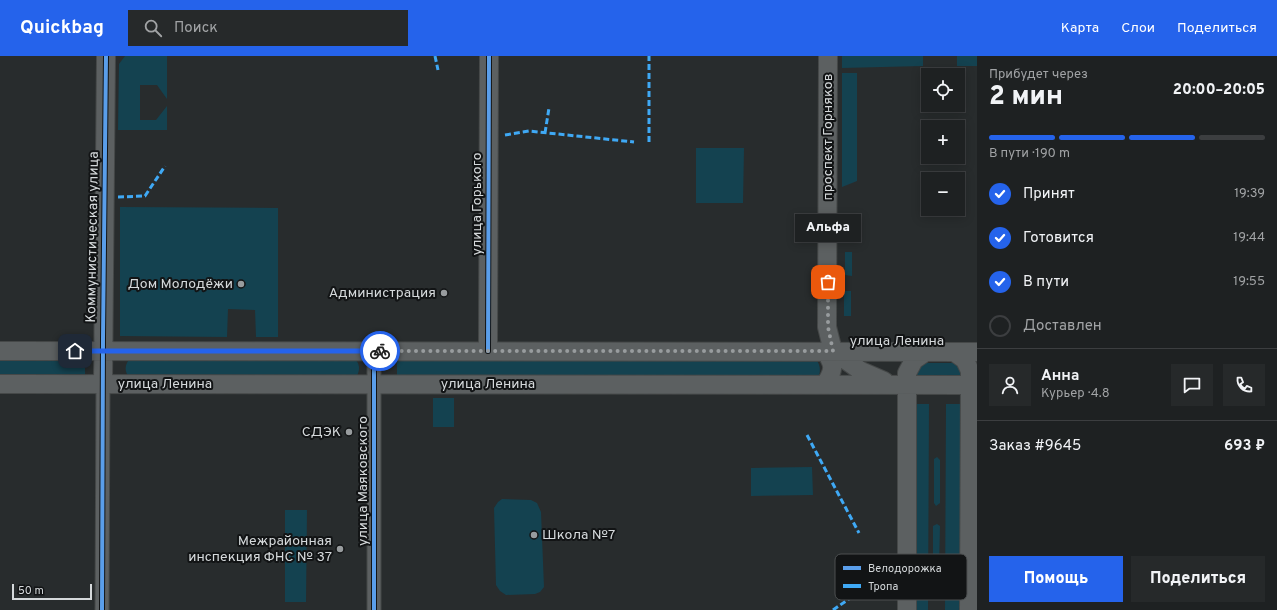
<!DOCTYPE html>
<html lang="ru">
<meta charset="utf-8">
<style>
body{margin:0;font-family:Overpass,sans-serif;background:#26292a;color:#f1f3f6;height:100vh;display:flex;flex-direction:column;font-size:15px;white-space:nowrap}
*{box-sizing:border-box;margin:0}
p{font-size:13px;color:#a1a3a5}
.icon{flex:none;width:22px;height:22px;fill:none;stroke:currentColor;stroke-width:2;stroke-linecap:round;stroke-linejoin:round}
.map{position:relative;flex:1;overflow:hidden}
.details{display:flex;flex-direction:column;background:#1e2122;width:300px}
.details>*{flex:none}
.fabs{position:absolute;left:921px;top:12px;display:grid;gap:8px}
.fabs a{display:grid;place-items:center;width:44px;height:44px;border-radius:0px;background:#1e2122;box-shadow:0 2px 10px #0003,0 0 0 1px #3c3e40;font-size:20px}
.scale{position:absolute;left:12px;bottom:10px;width:80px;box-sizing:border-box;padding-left:4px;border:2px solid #d5d9db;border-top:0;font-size:11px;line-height:14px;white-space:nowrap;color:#d5d9db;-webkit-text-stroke:3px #121415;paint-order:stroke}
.pin{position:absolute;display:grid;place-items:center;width:34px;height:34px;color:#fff;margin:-17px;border-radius:8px;box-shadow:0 2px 6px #0006}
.courier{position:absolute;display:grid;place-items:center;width:40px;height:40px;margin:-20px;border:3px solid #2563eb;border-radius:50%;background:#fff;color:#222;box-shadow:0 1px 5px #0007}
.bubble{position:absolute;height:28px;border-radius:0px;background:#1e2122;box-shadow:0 2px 10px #0003,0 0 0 1px #3c3e40;font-size:13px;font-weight:800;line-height:28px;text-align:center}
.overview em{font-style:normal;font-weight:800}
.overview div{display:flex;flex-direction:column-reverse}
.overview{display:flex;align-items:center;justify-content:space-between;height:68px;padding:0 12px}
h1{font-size:26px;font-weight:800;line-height:30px}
.bar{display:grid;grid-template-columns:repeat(4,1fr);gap:6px 4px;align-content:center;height:48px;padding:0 12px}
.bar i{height:5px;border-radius:3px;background:#3c3e40}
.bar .current{background:#2563eb}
.bar p{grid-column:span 4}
.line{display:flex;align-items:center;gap:10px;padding:0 12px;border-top:1px solid #3c3e40}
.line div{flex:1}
.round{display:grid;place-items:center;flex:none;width:42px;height:42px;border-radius:0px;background:#26292a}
ol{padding:0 12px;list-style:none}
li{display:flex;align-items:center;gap:12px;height:44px}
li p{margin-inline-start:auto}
li .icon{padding:4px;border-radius:50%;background:#2563eb;color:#fff;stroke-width:4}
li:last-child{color:#a1a3a5}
li i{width:22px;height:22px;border:2px solid #3c3e40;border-radius:50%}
.cta{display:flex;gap:8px;margin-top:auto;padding:8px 12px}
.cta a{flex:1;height:46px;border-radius:0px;background:#2563eb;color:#fff;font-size:16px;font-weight:800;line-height:46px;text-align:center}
.cta a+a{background:#26292a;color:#f1f3f6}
header{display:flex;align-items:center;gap:24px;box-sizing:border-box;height:56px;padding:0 20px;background:#2563eb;color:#fff}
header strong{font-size:19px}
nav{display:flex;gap:22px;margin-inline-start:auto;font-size:14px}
.search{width:280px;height:36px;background:#26292a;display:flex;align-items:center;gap:10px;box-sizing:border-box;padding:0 14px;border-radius:0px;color:#a1a3a5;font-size:15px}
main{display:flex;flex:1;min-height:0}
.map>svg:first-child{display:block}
.green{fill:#144250}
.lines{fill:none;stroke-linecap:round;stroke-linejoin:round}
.street-casing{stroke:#454848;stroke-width:15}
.secondary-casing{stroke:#454848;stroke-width:20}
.street{stroke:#5c6061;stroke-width:13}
.secondary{stroke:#5c6061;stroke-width:18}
.quiet{stroke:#3fa9f5;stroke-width:3;stroke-dasharray:6 3;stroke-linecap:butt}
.cycleway-casing{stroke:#121415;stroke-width:6}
.cycleway{stroke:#5a9eea;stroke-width:4}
.done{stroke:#989c9e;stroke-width:4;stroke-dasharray:0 7.2}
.route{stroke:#2563eb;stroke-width:5}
.poi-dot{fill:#989c9e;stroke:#121415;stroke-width:1.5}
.labels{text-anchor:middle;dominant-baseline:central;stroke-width:4;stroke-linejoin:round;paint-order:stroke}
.street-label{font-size:14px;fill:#d5d9db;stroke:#121415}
.poi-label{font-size:14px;fill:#d5d9db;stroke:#121415;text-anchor:end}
.key{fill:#121415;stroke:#4c4f50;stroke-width:1}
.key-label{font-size:11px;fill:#d5d9db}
</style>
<header>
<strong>Quickbag</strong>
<div class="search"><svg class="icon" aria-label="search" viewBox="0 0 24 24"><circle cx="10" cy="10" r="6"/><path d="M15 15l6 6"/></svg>Поиск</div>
<nav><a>Карта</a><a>Слои</a><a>Поделиться</a></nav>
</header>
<main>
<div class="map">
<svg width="977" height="554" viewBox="0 0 977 554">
<rect width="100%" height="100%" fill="#282c2d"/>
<!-- green -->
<path class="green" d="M125,0H167V43L157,29H140V64H156L167,50V74H118L119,8Z
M842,0H923V10L842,12Z
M957,0H977V10H957Z
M842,17H857V125L842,131Z
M696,92H744L743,147H696Z
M120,151L278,152V281H256L255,254L228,253L227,281L120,280Z
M845,196H852V220L845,219Z
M844,235H851V260H844Z
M352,300C359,306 361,311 357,320L130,323C124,315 124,309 131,301Z
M0,302H83L85,305V320L0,322Z
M399,302L816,303C821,310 821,317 817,324L397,320V307Z
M921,307H957L961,309V319L957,321H921L917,320L915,316Z
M433,342H454V371H433Z
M913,348H929L928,554H913Z
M946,348H962V554H945Z
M937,401L940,404V447L936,450L934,447V403Z
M812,411L813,439L751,440V412Z
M502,443L531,444L537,447L541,456L544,531L540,536L535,538L506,539L500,535L496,529L494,452L498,446Z
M285,454H307L306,546H285Z
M937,468L940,470L939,512L936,515L933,512V470Z"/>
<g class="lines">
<!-- street casing -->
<g class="street-casing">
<path id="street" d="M102,554L103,328
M374,554V295"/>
</g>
<!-- secondary casing -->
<g class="secondary-casing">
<path id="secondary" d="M828,0L827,271L833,295L861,315L884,325
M0,295L977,296
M488,295L489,0
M954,296L965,304L970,315L969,554
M0,328L977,329
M103,328L106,0
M825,329C834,314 835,310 825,295
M907,554V317L914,304L927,295"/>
</g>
<!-- street -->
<use href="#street" class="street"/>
<!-- secondary -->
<use href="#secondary" class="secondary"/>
<!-- quiet -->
<path class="quiet" d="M435,0L438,14
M545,77L549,52
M505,79L529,75L634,86
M649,86V0
M118,141L145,140L165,110
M807,379L859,477
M833,554L859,536"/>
<!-- cycleway casing -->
<g class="cycleway-casing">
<path id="cycleway" d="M488,295L489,0
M102,554L103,282L106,0
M374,554V295"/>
</g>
<!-- cycleway -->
<use href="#cycleway" class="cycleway"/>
</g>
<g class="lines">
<!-- done -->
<path class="done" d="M380,295H833L828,271V226"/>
<!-- route -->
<path class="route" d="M75,295H380"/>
</g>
<!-- markers -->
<g class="poi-dot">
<circle cx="241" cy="228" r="4"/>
<circle cx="444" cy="237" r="4"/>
<circle cx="349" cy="376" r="4"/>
<circle cx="534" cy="479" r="4"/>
<circle cx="340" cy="493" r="4"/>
</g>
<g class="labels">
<!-- street labels -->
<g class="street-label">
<text transform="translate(828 81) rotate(-90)">проспект Горняков</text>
<text transform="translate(477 148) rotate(-90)">улица Горького</text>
<text transform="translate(93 181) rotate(-89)">Коммунистическая улица</text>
<text x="897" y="285">улица Ленина</text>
<text x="165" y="328">улица Ленина</text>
<text x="488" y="328">улица Ленина</text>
<text transform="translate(363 425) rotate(-90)">улица Маяковского</text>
</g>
<!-- poi labels -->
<g class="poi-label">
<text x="233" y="228">Дом Молодёжи</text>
<text x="436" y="237">Администрация</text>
<text x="341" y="376">СДЭК</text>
<text x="542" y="479" text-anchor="start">Школа №7</text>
<text x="332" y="485">Межрайонная<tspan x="332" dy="16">инспекция ФНС № 37</tspan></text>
</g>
</g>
<!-- legend -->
<rect x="835" y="498" width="132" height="46" rx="6" class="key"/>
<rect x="843" y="510" width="18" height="4" fill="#5a9eea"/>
<rect x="843" y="528" width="18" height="4" fill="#3fa9f5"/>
<g class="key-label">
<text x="868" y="516">Велодорожка</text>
<text x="868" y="534">Тропа</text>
</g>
</svg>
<div class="fabs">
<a><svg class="icon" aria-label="locate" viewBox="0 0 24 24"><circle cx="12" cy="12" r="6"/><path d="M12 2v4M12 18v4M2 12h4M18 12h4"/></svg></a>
<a>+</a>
<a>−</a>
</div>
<div class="scale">50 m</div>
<div class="pin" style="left:828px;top:226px;background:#ea580c"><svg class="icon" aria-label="bag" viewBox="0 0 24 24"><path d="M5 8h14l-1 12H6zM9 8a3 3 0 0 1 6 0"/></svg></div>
<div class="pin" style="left:75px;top:295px;background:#1f2937"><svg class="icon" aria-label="home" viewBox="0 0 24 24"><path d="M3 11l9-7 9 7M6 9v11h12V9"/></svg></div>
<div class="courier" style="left:380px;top:295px"><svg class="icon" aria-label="bike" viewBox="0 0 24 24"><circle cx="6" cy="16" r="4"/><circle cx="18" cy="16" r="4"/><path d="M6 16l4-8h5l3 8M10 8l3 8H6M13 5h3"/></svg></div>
<div class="bubble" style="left:795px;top:158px;width:66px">Альфа</div>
</div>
<section class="details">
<div class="overview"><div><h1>2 мин</h1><p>Прибудет через</p></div><em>20:00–20:05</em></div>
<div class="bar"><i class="current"></i><i class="current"></i><i class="current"></i><i></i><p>В пути · 190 m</p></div>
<ol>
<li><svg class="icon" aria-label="check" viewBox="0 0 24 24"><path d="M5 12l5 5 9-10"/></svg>Принят<p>19:39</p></li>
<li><svg class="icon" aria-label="check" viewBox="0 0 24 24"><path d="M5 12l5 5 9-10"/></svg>Готовится<p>19:44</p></li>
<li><svg class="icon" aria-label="check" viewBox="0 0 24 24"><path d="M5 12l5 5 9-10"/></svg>В пути<p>19:55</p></li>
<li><i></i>Доставлен</li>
</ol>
<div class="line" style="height:72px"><a class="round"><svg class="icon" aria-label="person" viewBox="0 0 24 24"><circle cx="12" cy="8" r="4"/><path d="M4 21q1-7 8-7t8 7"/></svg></a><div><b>Анна</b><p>Курьер · 4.8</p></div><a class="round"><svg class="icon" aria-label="chat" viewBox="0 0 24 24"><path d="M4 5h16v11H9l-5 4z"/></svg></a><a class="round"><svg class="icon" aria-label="phone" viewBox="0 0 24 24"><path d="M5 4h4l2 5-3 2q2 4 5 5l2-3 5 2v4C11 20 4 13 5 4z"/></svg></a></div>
<div class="line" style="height:52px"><div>Заказ #9645</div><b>693 ₽</b></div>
<div class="cta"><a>Помощь</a><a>Поделиться</a></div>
</section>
</main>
